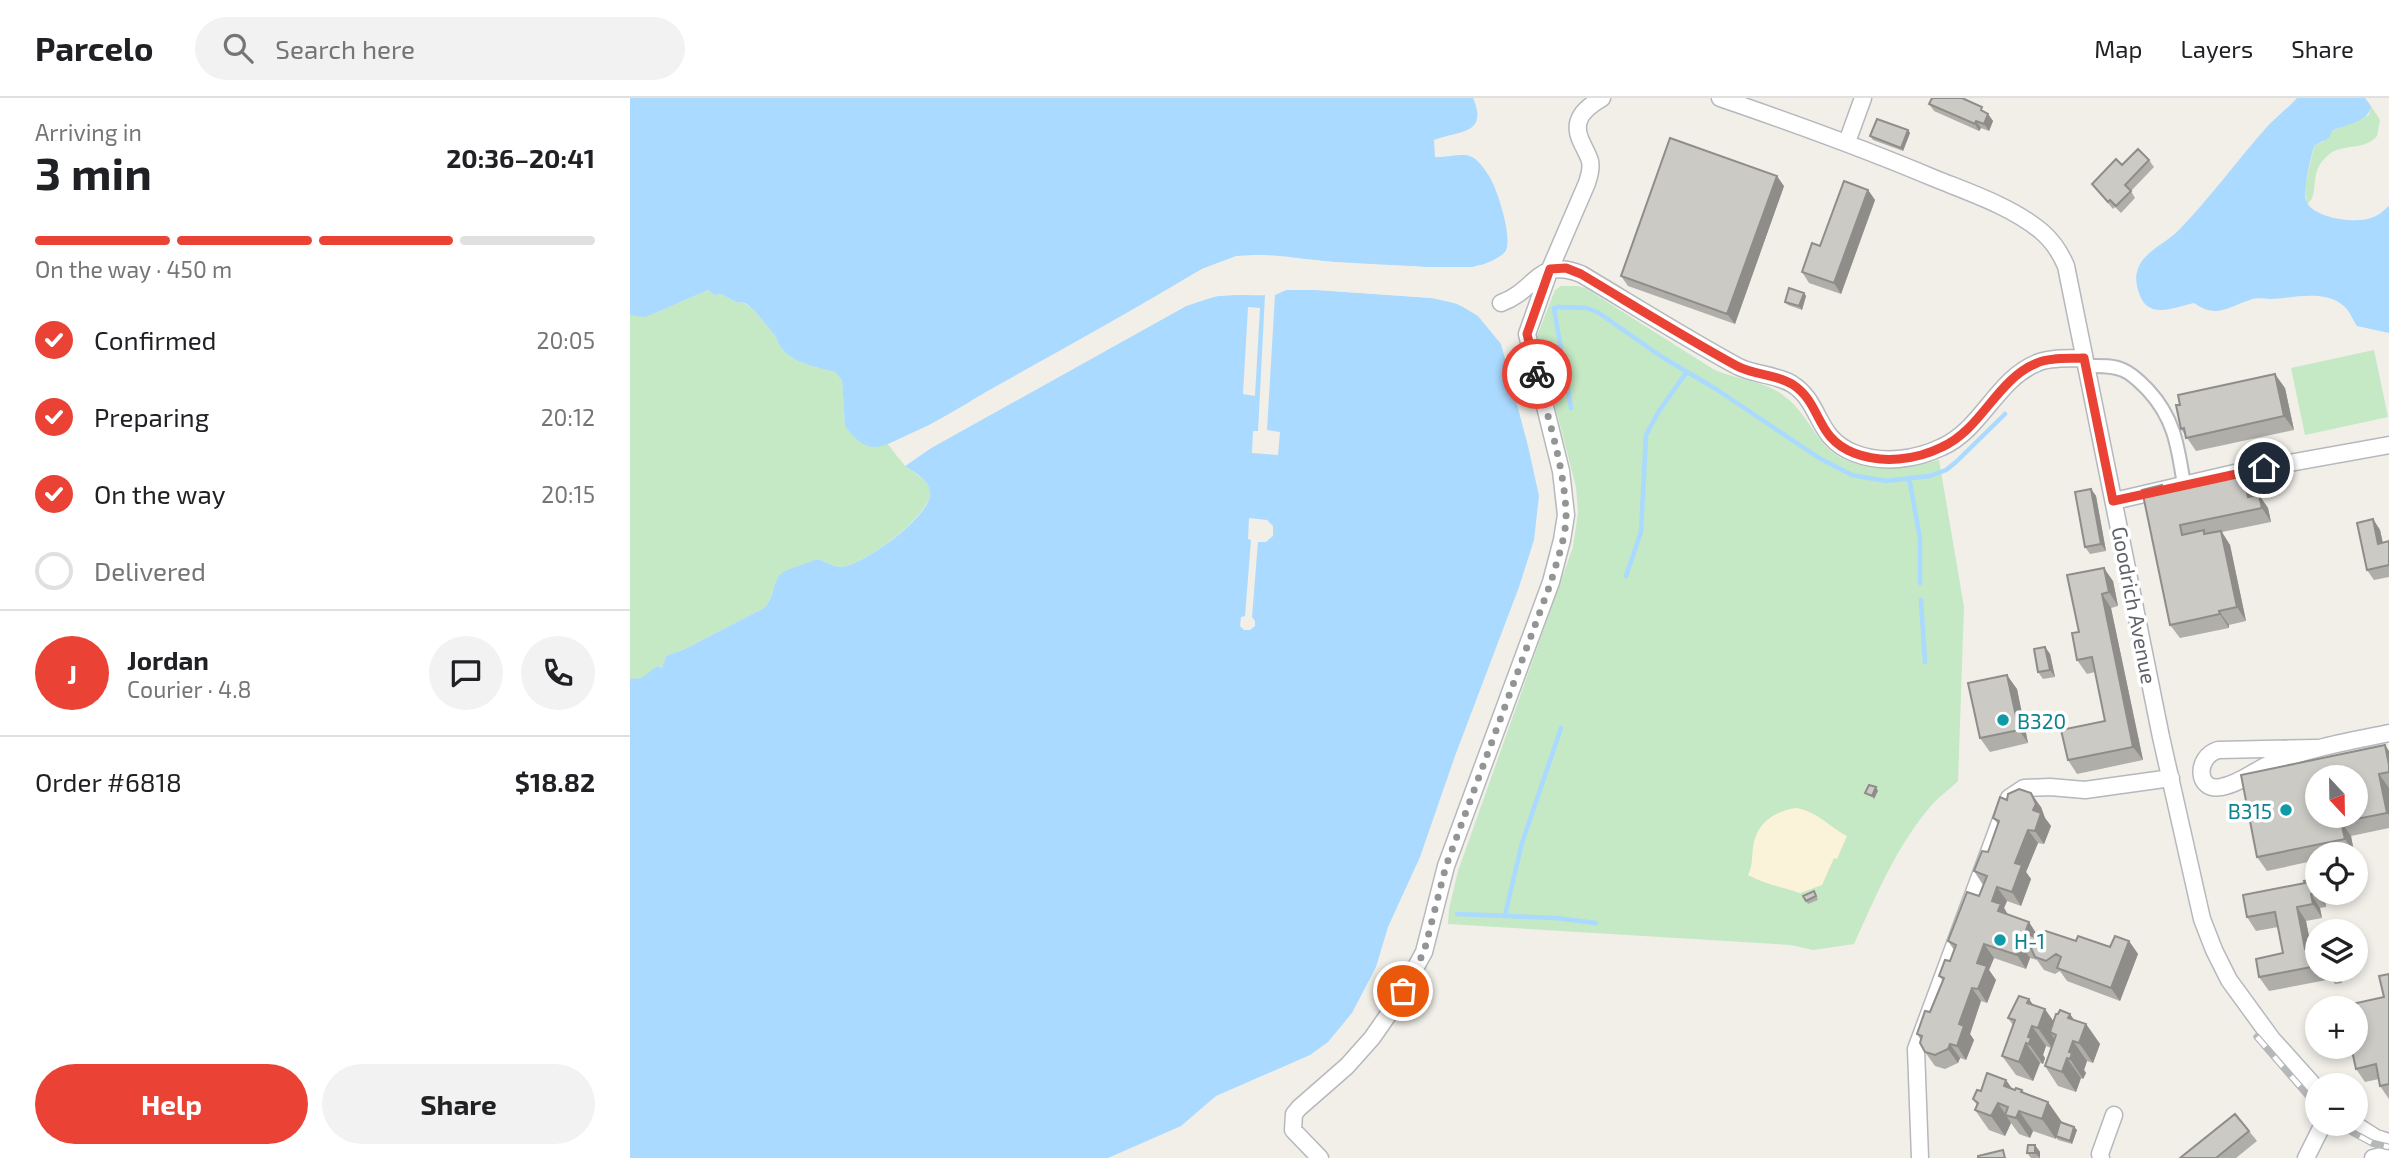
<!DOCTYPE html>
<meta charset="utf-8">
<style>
body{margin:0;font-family:"Exo 2",sans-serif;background:#f2f2f2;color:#202124;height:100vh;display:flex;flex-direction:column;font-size:26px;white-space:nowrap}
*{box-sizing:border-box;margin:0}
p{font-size:23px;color:#757577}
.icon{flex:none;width:38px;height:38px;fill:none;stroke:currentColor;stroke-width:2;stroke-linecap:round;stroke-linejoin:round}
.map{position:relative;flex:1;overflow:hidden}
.drawer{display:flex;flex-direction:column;background:#fff;width:630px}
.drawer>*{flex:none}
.needle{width:46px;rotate:158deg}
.tools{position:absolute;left:1675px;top:667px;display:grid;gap:14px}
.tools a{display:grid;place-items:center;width:63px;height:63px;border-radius:50%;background:#fff;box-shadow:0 4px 10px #0003;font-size:35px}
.pin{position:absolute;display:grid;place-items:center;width:60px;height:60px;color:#fff;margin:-30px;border:4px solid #fff;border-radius:50%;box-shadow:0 2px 7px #0007}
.courier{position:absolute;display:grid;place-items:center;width:70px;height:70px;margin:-35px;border:5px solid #ea4335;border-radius:50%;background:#fff;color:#222;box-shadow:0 2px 9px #0007}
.summary em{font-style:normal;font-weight:700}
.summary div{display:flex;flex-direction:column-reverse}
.summary{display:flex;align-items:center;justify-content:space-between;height:119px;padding:0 35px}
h1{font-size:46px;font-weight:700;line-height:52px}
.bar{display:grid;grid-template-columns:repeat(4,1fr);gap:10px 7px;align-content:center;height:84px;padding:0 35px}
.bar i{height:9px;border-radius:5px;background:#e0e0e0}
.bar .current{background:#ea4335}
.bar p{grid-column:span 4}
.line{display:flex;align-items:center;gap:18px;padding:0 35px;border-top:2px solid #e0e0e0}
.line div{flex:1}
.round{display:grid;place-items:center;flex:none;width:74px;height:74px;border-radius:37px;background:#f2f2f2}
ol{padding:0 35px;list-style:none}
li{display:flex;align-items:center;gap:21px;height:77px}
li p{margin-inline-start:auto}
li .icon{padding:7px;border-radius:50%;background:#ea4335;color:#fff;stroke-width:4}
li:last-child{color:#757577}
li i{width:38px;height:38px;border:4px solid #e0e0e0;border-radius:50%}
.action{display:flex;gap:14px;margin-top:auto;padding:14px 35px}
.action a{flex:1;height:80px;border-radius:42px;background:#ea4335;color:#fff;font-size:28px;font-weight:700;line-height:80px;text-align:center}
.action a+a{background:#f2f2f2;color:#202124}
header{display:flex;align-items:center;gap:42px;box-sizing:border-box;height:98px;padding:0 35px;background:#fff;border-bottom:2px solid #e0e0e0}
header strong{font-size:33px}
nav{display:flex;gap:38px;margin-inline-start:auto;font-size:24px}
.search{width:490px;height:63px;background:#f2f2f2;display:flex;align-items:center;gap:18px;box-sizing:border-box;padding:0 24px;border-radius:38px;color:#757577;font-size:26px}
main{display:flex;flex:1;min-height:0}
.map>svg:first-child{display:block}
.green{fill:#c5e8c5}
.sand{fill:#fbf3d9}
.water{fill:#aadaff}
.pier{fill:#f1efe8}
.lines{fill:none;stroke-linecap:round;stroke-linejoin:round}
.stream{stroke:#aadaff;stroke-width:4.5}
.pedestrian-casing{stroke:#b5b8bc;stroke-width:16}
.minor-casing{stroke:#b5b8bc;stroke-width:19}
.pedestrian{stroke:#fff;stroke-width:12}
.minor{stroke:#fff;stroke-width:16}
.rail-casing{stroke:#b6b7b8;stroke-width:7}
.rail{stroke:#fff;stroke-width:4.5;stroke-dasharray:13;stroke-linecap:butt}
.wall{fill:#afaea9}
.shaded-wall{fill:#8f8d8a}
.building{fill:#cccac5;stroke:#8f8d8a;stroke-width:2;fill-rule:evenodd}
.done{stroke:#929495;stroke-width:7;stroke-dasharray:0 12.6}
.route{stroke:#ea4335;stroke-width:9}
.culture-dot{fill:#0f9aa8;stroke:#fff;stroke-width:2.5}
.labels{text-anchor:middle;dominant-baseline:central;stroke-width:7;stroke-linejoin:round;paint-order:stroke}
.street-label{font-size:21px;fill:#5f6368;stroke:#fff}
.culture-label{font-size:21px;fill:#0d838f;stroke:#fff;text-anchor:start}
</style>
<header>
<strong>Parcelo</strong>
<div class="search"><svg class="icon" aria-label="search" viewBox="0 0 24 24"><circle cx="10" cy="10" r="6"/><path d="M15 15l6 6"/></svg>Search here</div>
<nav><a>Map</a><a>Layers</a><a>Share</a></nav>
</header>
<main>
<section class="drawer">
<div class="summary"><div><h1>3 min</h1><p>Arriving in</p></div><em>20:36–20:41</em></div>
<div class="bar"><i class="current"></i><i class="current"></i><i class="current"></i><i></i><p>On the way · 450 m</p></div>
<ol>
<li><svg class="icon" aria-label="check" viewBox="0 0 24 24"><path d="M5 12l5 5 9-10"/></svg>Confirmed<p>20:05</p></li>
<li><svg class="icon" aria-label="check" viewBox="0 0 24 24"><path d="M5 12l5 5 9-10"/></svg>Preparing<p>20:12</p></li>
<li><svg class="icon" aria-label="check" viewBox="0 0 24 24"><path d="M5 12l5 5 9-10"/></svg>On the way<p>20:15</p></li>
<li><i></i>Delivered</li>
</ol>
<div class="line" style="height:126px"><b class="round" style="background:#ea4335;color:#fff">J</b><div><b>Jordan</b><p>Courier · 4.8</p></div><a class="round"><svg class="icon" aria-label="chat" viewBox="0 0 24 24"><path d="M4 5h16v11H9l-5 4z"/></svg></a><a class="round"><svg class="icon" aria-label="phone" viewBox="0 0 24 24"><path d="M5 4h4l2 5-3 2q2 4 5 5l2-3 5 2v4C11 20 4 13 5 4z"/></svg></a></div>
<div class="line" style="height:91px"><div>Order #6818</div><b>$18.82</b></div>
<div class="action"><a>Help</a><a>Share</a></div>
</section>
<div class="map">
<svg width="1759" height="1060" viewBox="0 0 1759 1060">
<rect width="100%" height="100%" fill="#f1efe8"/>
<!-- green -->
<path class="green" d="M1741,8L1750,22L1747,38C1733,54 1712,44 1697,58C1677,76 1691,96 1677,106L1675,90L1684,48L1693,44L1702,33L1739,17Z
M931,188H947L955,190L1083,271C1106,282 1134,282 1154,298C1170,309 1180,329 1192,344C1219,378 1271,371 1309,362L1334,509L1328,683C1319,692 1308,699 1300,709C1266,749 1246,798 1224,846L1183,852L1161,847L818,826L819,811L828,773L943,449L948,415L946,389L907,238L925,192Z
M78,192L85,197L91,196L106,204L114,205L124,212L146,239C153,264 183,268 205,274L212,281L215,328L220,334L238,348L258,346C263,353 269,361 275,367C284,376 298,380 300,394C302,417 233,467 212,469C205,470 195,463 187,461C175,467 159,469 150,479C142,487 144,500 134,510L53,552L36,558L32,570L27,568C19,576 12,584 0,581V217L23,216Z
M1744,252L1758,319L1675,337L1661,270Z"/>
<!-- sand -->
<path class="sand" d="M1166,710C1187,713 1199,729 1217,738L1207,761L1204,760L1192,787L1170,795C1152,789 1134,786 1118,777C1124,764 1121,757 1124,744C1129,723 1146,713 1166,710Z"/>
<!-- water -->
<path class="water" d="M0,0H843C859,37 828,33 804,42L805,59C835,59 840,48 859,78C867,90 884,142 875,154C869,161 851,168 842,169C821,172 798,169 778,168C753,167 728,166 703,164C678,162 653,157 629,157C609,157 590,164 572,171C500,214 427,254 354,295C331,309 268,349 244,349C233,349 221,337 215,328L212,282L205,274C183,268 153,264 146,239L124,212L115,205L106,204L91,196L85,197L78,192L23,216L14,219L0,217Z
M1667,0H1735L1741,8C1739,24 1716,26 1702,33L1699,40L1684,48C1681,59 1673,93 1676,102C1681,120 1725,126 1741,120C1748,118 1753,113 1759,108V235L1727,228C1723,222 1720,214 1715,209C1696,191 1664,200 1641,201C1634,201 1627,199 1620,202C1597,209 1587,221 1564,205C1544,209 1518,223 1509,195C1507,189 1505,180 1507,174C1511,155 1536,145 1548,133C1580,100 1606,64 1636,30C1646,19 1657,11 1667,0Z
M656,192H687L802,200L828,206L848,218L871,246L898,348L909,398L904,442L889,489L825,658L790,759L758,829L746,869L722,915L698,944L680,957L586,998L551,1028L478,1060H0V581L12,580L27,568L32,570L36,558L53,552L134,510C145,499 142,485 151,476C156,471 179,465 187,461C195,463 205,470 212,469C233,467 302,418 300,395C299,381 285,375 275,368L301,350L556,208C567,204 577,199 589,198C610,195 638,201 656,192Z"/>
<!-- pier -->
<path class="pier" d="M626,157L704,164L797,169H843L850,167L849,171L843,173H797L704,168L626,160L607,162L574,174L435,256L300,330L260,349L258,346L299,327L433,253L572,171L606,158Z
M656,189H687L802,196L821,200L839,208L838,211L820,203L802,200L687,192H656L645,197L637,332L650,334L648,357L622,355L623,333H628L635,197L624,196L587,198L556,208L301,350L275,368L273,365L300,347L555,205L587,194L624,192L645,194Z
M618,209L630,210L625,298L613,296Z
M619,420L637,422L643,428V438L636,444H628L622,519L625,523V528L620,532H614L610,528L611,519L615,518L621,442L618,441Z"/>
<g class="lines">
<!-- stream -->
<path class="stream" d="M941,310L924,210L928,209L957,210L969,215L1032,259L1086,291L1189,360L1222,377L1256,383L1300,378L1316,372L1326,364L1375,316
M1279,380L1290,440V485
M996,478L1011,434L1016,337L1029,313L1056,275
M1291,502L1295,564
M827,816L926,820L966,825
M875,817L892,745L931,630"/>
<!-- pedestrian casing -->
<g class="pedestrian-casing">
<path id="pedestrian" d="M1456,268C1468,268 1482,267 1493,272C1503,276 1511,285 1518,292C1545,321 1548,350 1554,387"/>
</g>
<!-- minor casing -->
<g class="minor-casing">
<path id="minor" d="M1090,0C1163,25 1235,51 1306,81C1341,95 1382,109 1411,133C1423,143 1430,154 1436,168L1531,639L1572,821L1584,852L1599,882L1642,941L1687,991
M1217,44L1233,0
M871,205C907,192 907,159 951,176C1003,207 1054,239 1107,268C1124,277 1145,276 1162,286C1192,305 1185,340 1224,355C1252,366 1285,362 1312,349C1351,332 1367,281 1407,265C1420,259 1439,261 1454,260
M1484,403L1609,374L1759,347
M1687,650L1588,652C1565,659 1566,694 1591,689C1610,686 1626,671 1644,664C1681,650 1720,643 1759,635
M1724,1026L1746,1040L1759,1044
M690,1060L663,1032L664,1016L669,1010L717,968L742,940L765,907L794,854L816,768L921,484L932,442L936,417L931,373L897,236L920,171L957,85C959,78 962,71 960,63C958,56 954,50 951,43C941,22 955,10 972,0
M1290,1060L1286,951L1379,700L1394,690L1420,689L1455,692L1541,680
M1471,1060L1470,1056L1484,1017
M1676,1060L1693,1026
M1743,1060L1759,1056"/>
</g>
<!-- pedestrian -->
<use href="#pedestrian" class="pedestrian"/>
<!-- minor -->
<use href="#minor" class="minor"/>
<!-- rail casing -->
<g class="rail-casing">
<path id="rail" d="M1627,939L1687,1008
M1707,1026L1742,1045L1759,1049"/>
</g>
<!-- rail -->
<use href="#rail" class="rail"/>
</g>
<!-- wall -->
<path class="wall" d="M1299,6L1357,15L1363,23L1359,33L1351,30L1349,33L1304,13Z
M1278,32L1280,35L1273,53L1243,42L1240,38Z
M1519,62L1524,69L1501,93L1505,100L1491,115L1485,109L1483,111L1462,86L1492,67Z
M1154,88L1105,226L998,188L991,178Z
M1238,92L1245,102L1211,196L1179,185L1172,174L1190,148Z
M1174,195L1176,198L1172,212L1158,207L1155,204Z
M1655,290L1664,332L1566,353L1551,331Z
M1609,376L1623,398L1629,397L1638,410L1641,424L1592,434L1600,447L1616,523L1599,527V530L1550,540L1540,527L1535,392Z
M1461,391L1466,398L1476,453L1460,456L1455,449Z
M1743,421L1750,432L1753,445L1759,443V479L1744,482L1737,472Z
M1437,477L1483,483L1488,508L1481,510L1513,662L1447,676L1438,662L1475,623L1465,574L1457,576L1447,562L1449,534Z
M1415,549L1420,556L1425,579L1413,581L1408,574Z
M1387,591L1398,645L1360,654L1350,640Z
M1759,653V730L1721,738L1724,754L1717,756H1687V762L1637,773L1627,759Z
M1411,709L1415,720L1421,728L1414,746L1408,745L1396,774L1401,781L1391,808L1377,803L1374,810L1378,817L1408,837L1480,849L1499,843L1508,856L1490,903L1437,883L1430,873L1425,876L1414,872L1407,862L1400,860L1396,871L1364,860L1359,872L1366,882L1357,905L1351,903L1340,936L1344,942L1336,962L1330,960L1328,965L1315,971L1305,968L1295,954L1291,942L1287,936L1300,914L1313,883L1309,878L1320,863L1324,852L1318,843L1349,798L1353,787L1344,773L1358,754L1368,726L1363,720Z
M1687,786L1693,795L1696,809L1690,810L1692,820L1676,823L1681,849L1687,848V872H1709L1712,885L1705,886L1702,881L1639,893L1629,879L1653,855L1648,829L1626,833L1617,819Z
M1186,797L1188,802L1178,806L1176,803Z
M1759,876V1001L1750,988L1749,981L1735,984L1726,971L1754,899Z
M1399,901L1403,907L1423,924L1440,916L1444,922L1456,926L1470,946L1463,965L1457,963L1454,972L1456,975L1453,981L1451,980L1446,994L1428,988L1415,968L1421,950L1416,948L1413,957L1415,960L1413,966L1410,965L1403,983L1386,977L1372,958L1383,927L1378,920Z
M1376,982L1382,991L1385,992H1392L1395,995L1432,1024L1431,1025L1444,1029L1447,1032L1442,1046L1428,1042L1426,1039V1041L1403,1033L1400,1040L1389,1036L1381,1025L1375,1038L1359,1032L1345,1012L1347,1007L1343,1001L1351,993Z
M1619,1033L1627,1043L1606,1060H1550Z
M1405,1047L1410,1054V1060H1401L1397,1055Z"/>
<!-- shaded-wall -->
<path class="shaded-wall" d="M1358,16L1363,23L1359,33L1354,26Z
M1346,23L1351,30L1349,33L1345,26Z
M1278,32L1280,35L1273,53L1271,50Z
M1147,78L1154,88L1105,226L1097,216Z
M1238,92L1245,102L1211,196L1204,185Z
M1174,195L1176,198L1172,212L1169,208Z
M1645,276L1655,290L1664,332L1654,318Z
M1609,376L1625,400L1627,413L1611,387Z
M1461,391L1466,398L1476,453L1471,446Z
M1629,397L1638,410L1641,424L1632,410Z
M1743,421L1750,432L1755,456L1748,446Z
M1591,433L1600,447L1616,523L1607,509Z
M1474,470L1483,483L1488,508L1479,494Z
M1472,496L1481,510L1513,662L1503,649Z
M1589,513L1599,527V530L1590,516Z
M1415,549L1420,556L1425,579L1420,572Z
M1377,577L1387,591L1398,645L1389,632Z
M1755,647L1759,653V667Z
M1749,676L1759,690V717L1757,715Z
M1246,689L1248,693L1244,701L1242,698Z
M1401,695L1411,709L1415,720L1421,728L1414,746L1405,733Z
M1711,724L1721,738L1724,754L1715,741Z
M1398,732L1408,745L1396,774L1401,781L1391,808L1382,794L1385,765Z
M1684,781L1687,786V794H1693L1696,809L1687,795Z
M1367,789L1377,803L1374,810L1380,820L1378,827L1362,803Z
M1681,796L1690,810L1692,820L1683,806Z
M1667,809L1676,823L1684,864L1675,851Z
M1399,824L1408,838L1404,849L1395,835Z
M1499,843L1508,856L1490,903L1481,890Z
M1354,846L1364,860L1359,872L1366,882L1357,905L1348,891L1347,865Z
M1391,846L1400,860L1396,871L1387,857Z
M1703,872H1709L1712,885Z
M1342,890L1351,903L1340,936L1344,942L1336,962L1327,948L1329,926Z
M1399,901L1412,920L1415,911L1429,931L1420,934L1425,942L1422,950L1408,930L1397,905Z
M1440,916L1453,935L1456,926L1470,946L1463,965L1449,945L1438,920Z
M1402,928L1416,948L1413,957L1415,960L1413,966L1399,946L1398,939Z
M1443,943L1457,963L1454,972L1456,975L1453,981L1440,961L1439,954Z
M1396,945L1410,965L1403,983L1389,964Z
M1320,946L1330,960L1328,965L1318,951Z
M1437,960L1451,980L1446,994L1432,974Z
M1376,982L1390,1002L1374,988Z
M1418,1004L1432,1024L1426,1041L1412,1021Z
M1368,1005L1381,1025L1375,1038L1361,1018Z
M1389,1013L1403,1033L1400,1040L1386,1020Z
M1444,1029L1447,1032L1442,1046L1440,1043Z
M1405,1047L1410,1054V1060L1405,1055Z"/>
<!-- building -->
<path class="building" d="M1302,0H1332L1352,9L1351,12L1358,16L1354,26L1346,23L1345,26L1299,6Z
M1247,21L1278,32L1271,50L1240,38Z
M1040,40L1147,78L1097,216L991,178Z
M1508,51L1519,62L1495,87L1501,93L1486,108L1480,102L1478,104L1462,86L1486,61L1492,67Z
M1214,83L1238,92L1204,185L1172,174L1182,145L1190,148Z
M1159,190L1174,195L1169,208L1155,204Z
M1645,276L1654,318L1556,340L1554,330L1551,331L1546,307H1550L1548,297Z
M1609,376L1611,387L1615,386L1618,399L1629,397L1632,410L1550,427L1552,437L1574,432V436L1591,433L1607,509L1589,513L1590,516L1540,527L1512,392L1532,387L1533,392Z
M1461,391L1471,446L1455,449L1445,394Z
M1743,421L1748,446L1759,443V467L1737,472L1727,425Z
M1474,470L1479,494L1472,496L1503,649L1438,662L1431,632L1475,623L1462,559L1447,562L1442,535L1449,534L1437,477Z
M1415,549L1420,572L1408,574L1404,551Z
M1377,577L1389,632L1350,640L1338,585Z
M1755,647L1759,667V674L1749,676L1757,715L1711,724L1715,741L1627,759L1611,677ZM1687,679H1726V718H1687Z
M1239,687L1246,689L1242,698L1235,695Z
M1389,691L1401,695L1406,706L1403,712L1411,715L1405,733L1398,732L1385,765L1392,767L1382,794L1367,789L1362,803L1371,806L1368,813L1399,824L1395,835L1405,839L1416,833L1446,843L1448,838L1480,849L1485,838L1499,843L1481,890L1427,870L1431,859L1426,856L1416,863L1405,859L1401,850L1391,846L1387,857L1354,846L1347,865L1357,868L1348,891L1342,890L1329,926L1334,928L1327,948L1320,946L1318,951L1305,957L1295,954L1290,945L1292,938L1287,936L1295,913L1300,914L1314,880L1309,878L1315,862L1320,863L1326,847L1318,843L1337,794L1349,798L1357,778L1344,773L1352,753L1358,754L1369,723L1363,720L1370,699L1377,702L1378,696Z
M1684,781L1687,795L1681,796L1683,806L1667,809L1675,851L1687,848V868L1629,879L1626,861L1653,855L1645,814L1617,819L1613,797L1675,785L1674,783Z
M1184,793L1186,798L1176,803L1173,798Z
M1759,876V986L1750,988L1746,966L1726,971L1721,948H1726V910H1713V908L1754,899L1749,878Z
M1389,898L1399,901L1397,905L1415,911L1408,930L1402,928L1398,939L1401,940L1399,946L1396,945L1389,964L1372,958L1385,922L1378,920Z
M1430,912L1440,916L1438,920L1456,926L1449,945L1443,943L1439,954L1442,955L1440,961L1437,960L1432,974L1415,968L1426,937L1420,934L1426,916H1428Z
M1357,975L1376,982L1374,988L1385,992L1386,990L1392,992L1391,994L1418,1004L1412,1021L1389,1013L1386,1020L1375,1017L1378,1009L1368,1005L1361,1018L1345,1012L1348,1005L1343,1001L1347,992L1351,993Z
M1605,1016L1619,1033L1586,1060H1550Z
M1430,1024L1444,1029L1440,1043L1426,1038Z
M1398,1047H1405V1055H1397Z
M1373,1052L1375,1060H1348V1058Z"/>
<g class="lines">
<!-- done -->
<path class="done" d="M773,893L794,854L816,768L921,484C927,462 937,437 936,414C934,368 918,321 907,276"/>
<!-- route -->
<path class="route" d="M907,276L897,236L920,171L936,170L951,176C1003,207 1054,239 1107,268C1124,277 1145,276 1162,286C1193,306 1184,339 1224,355C1252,366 1286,362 1312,349C1351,332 1367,281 1407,265C1420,259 1439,261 1454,260L1483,403L1634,370"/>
</g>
<!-- markers -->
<g class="culture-dot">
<circle cx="1373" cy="622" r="7"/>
<circle cx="1656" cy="712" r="7"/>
<circle cx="1370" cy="842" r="7"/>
</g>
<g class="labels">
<!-- street labels -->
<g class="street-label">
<text transform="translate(1505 507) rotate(79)">Goodrich Avenue</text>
</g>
<!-- culture labels -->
<g class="culture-label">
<text x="1387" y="622">B320</text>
<text x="1642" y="712" text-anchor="end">B315</text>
<text x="1384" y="842">H-1</text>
</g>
</g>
</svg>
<div class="tools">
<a><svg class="needle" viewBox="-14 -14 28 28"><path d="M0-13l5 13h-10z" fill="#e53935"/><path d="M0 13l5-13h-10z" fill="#757577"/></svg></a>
<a><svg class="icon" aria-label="locate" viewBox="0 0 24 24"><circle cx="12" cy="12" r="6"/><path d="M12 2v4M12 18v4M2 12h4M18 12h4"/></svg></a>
<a><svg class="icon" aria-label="layers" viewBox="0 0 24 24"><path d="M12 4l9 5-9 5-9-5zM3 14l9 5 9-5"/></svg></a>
<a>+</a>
<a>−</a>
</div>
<div class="pin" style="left:773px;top:893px;background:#ea580c"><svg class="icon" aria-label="bag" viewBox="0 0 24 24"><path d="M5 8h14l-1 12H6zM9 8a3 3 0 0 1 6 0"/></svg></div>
<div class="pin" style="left:1634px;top:370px;background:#1f2937"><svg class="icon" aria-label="home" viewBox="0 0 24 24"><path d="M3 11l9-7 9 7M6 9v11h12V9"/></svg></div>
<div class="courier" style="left:907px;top:276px"><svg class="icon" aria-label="bike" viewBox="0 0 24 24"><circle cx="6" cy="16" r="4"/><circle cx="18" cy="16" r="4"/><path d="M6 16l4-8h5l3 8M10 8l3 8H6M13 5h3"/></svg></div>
</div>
</main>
